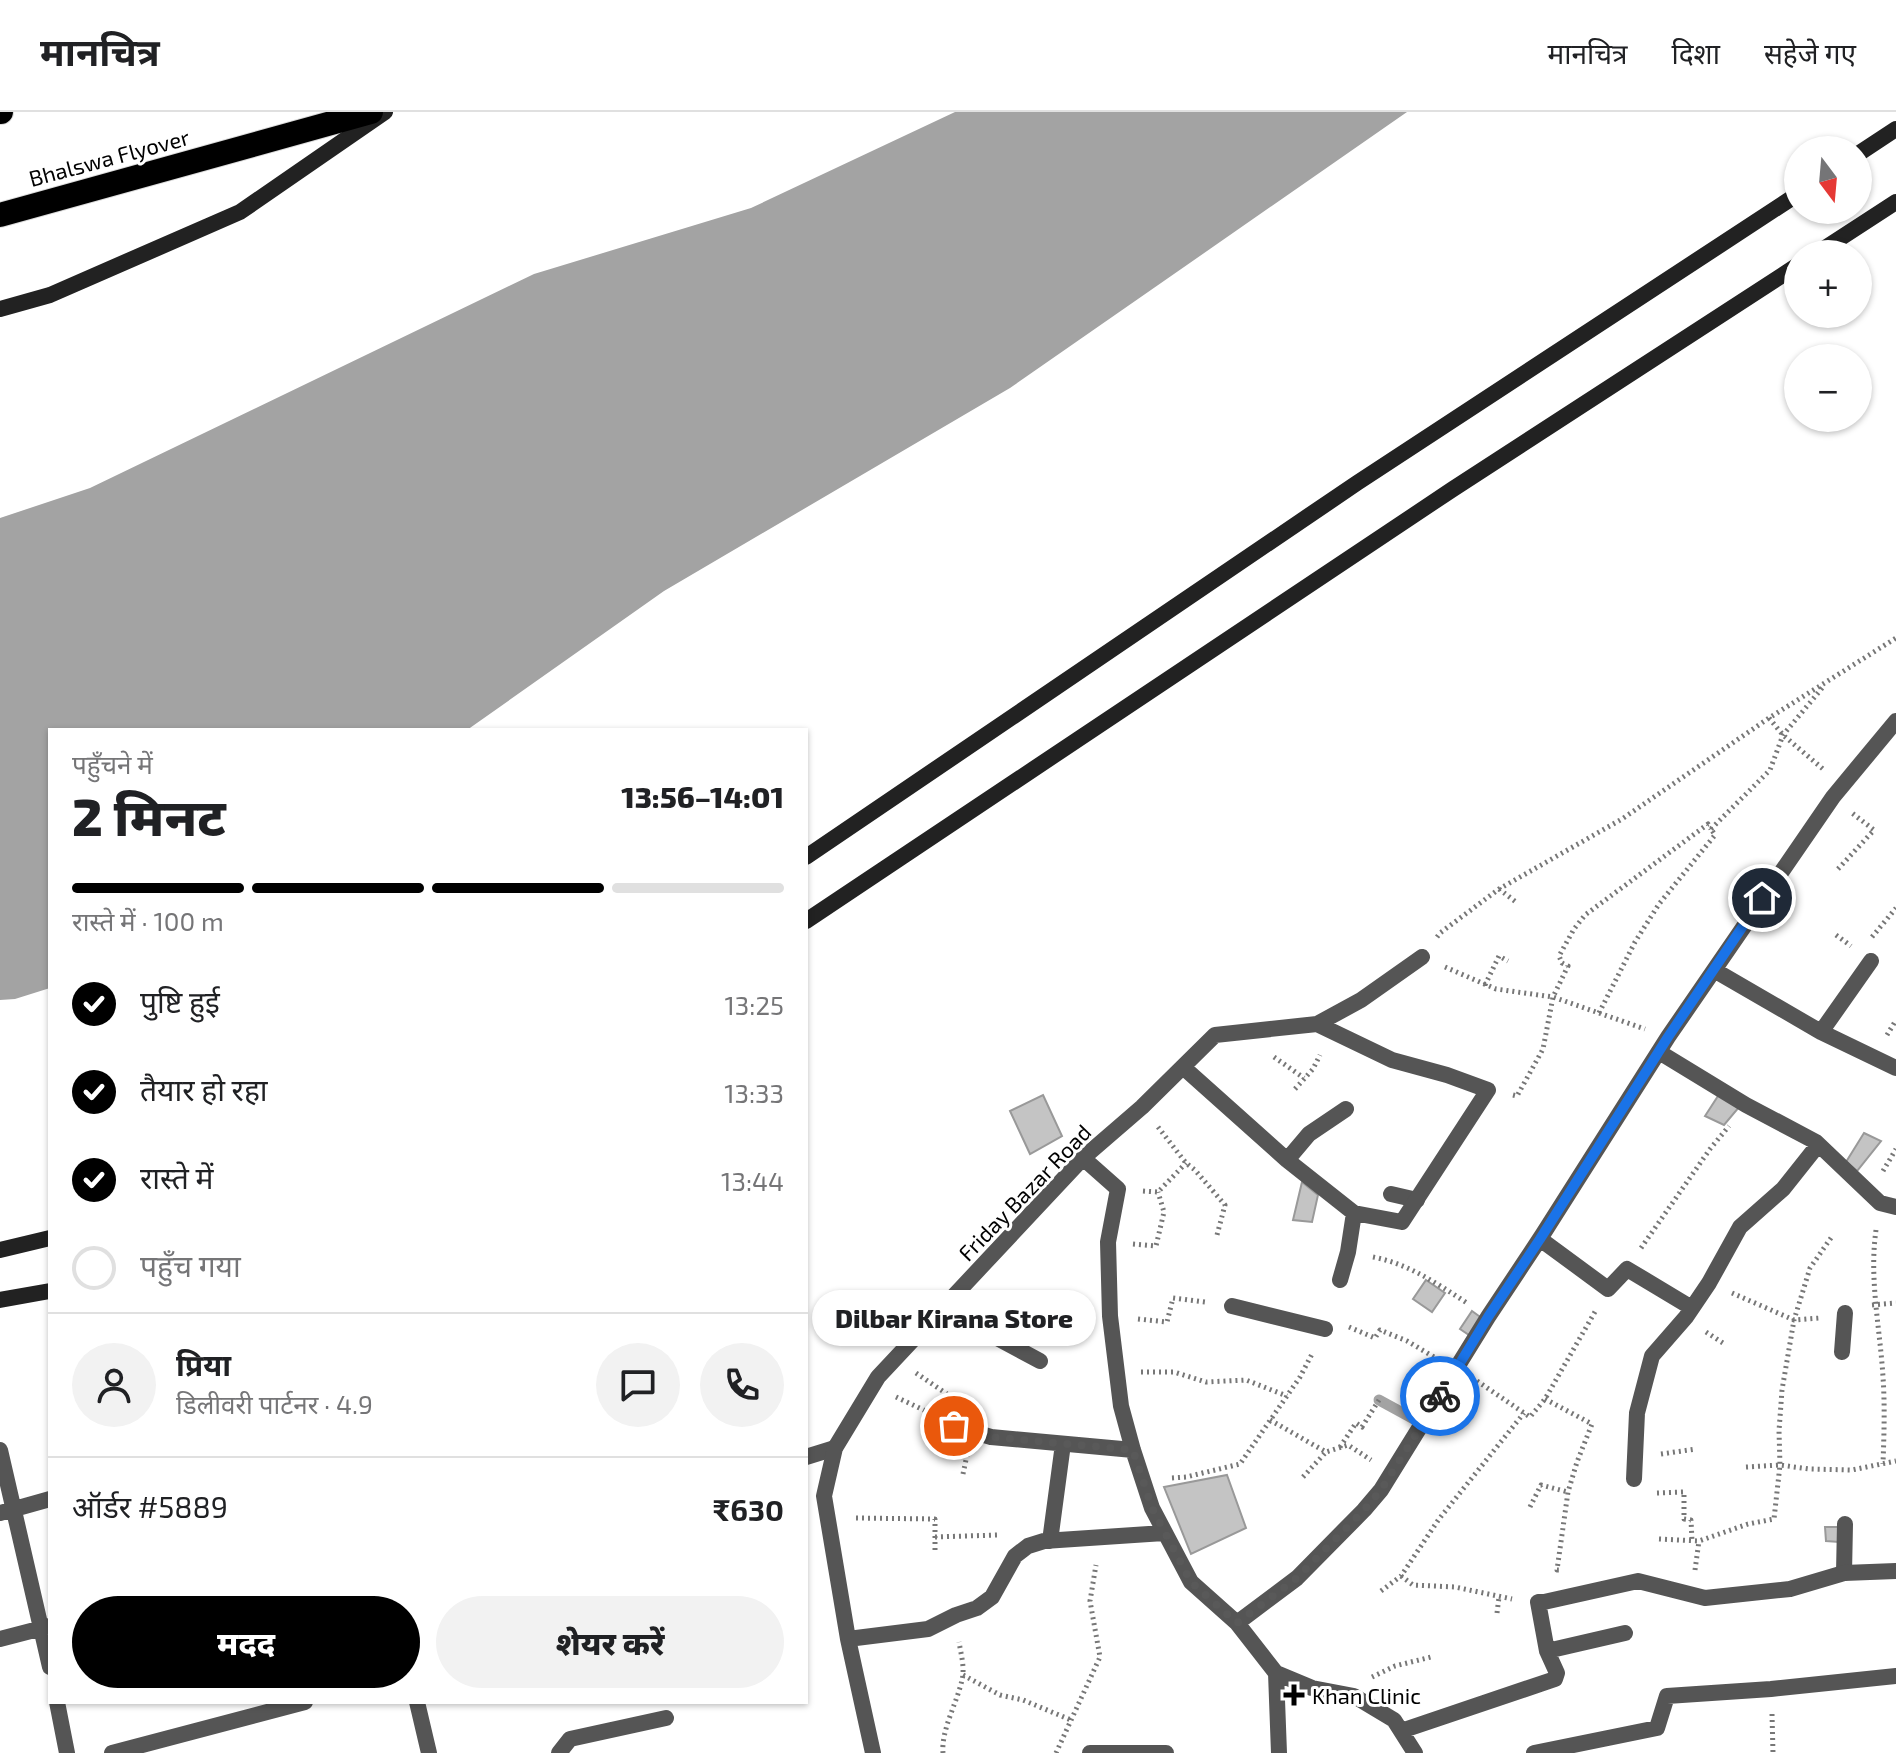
<!DOCTYPE html>
<html lang="hi">
<meta charset="utf-8">
<style>
body{margin:0;font-family:"Exo 2","Noto Sans Devanagari",sans-serif;background:#f2f2f2;color:#202124;height:100vh;display:flex;flex-direction:column;font-size:30px;white-space:nowrap}
*{box-sizing:border-box;margin:0}
p{font-size:26px;color:#757577}
.icon{flex:none;width:44px;height:44px;fill:none;stroke:currentColor;stroke-width:2;stroke-linecap:round;stroke-linejoin:round}
.map{position:relative;flex:1;overflow:hidden}
.drawer{position:absolute;left:48px;top:616px;width:760px;height:976px;display:flex;flex-direction:column;background:#fff;border-radius:0px;box-shadow:0 2px 6px #0004}
.drawer>*{flex:none}
.needle{width:52px;rotate:164deg}
.fabs{position:absolute;left:1784px;top:24px;display:grid;gap:16px}
.fabs a{display:grid;place-items:center;width:88px;height:88px;border-radius:50%;background:#fff;box-shadow:0 2px 6px #0004;font-size:40px}
.pin{position:absolute;display:grid;place-items:center;width:68px;height:68px;color:#fff;margin:-34px;border:4px solid #fff;border-radius:50%;box-shadow:0 2px 8px #0007}
.courier{position:absolute;display:grid;place-items:center;width:80px;height:80px;margin:-40px;border:6px solid #1a73e8;border-radius:50%;background:#fff;color:#222;box-shadow:0 2px 10px #0007}
.bubble{position:absolute;height:56px;border-radius:28px;background:#fff;box-shadow:0 2px 6px #0004;font-size:26px;font-weight:800;line-height:56px;text-align:center}
.headline em{font-style:normal;font-weight:800}
.headline div{display:flex;flex-direction:column-reverse}
.headline{display:flex;align-items:center;justify-content:space-between;height:136px;padding:0 24px}
h1{font-size:52px;font-weight:800;line-height:60px}
.bar{display:grid;grid-template-columns:repeat(4,1fr);gap:12px 8px;align-content:center;height:96px;padding:0 24px}
.bar i{height:10px;border-radius:6px;background:#e0e0e0}
.bar .selected{background:#000}
.bar p{grid-column:span 4}
.line{display:flex;align-items:center;gap:20px;padding:0 24px;border-top:2px solid #e0e0e0}
.line div{flex:1}
.round{display:grid;place-items:center;flex:none;width:84px;height:84px;border-radius:42px;background:#f2f2f2}
ol{padding:0 24px;list-style:none}
li{display:flex;align-items:center;gap:24px;height:88px}
li p{margin-inline-start:auto}
li .icon{padding:8px;border-radius:50%;background:#000;color:#fff;stroke-width:4}
li:last-child{color:#757577}
li i{width:44px;height:44px;border:4px solid #e0e0e0;border-radius:50%}
.primary-button{display:flex;gap:16px;margin-top:auto;padding:16px 24px}
.primary-button a{flex:1;height:92px;border-radius:48px;background:#000;color:#fff;font-size:32px;font-weight:800;line-height:92px;text-align:center}
.primary-button a+a{background:#f2f2f2;color:#202124}
header{display:flex;align-items:center;gap:48px;box-sizing:border-box;height:112px;padding:0 40px;background:#fff;border-bottom:2px solid #e0e0e0}
header strong{font-size:38px}
nav{display:flex;gap:44px;margin-inline-start:auto;font-size:28px}
.map>svg:first-child{display:block}
.water{fill:#a3a3a3}
.lines{fill:none;stroke-linecap:round;stroke-linejoin:round}
.stream{stroke:#a3a3a3;stroke-width:11}
.building{fill:#c4c4c4;stroke:#999;stroke-width:2}
.highway-casing{stroke:#dbdbdb;stroke-width:26}
.path{stroke:#777;stroke-width:5;stroke-dasharray:2 4;stroke-linecap:butt}
.lane{stroke:#555;stroke-width:16}
.street{stroke:#555;stroke-width:16}
.secondary{stroke:#222;stroke-width:16}
.highway{stroke:#000;stroke-width:24}
.done{stroke:#595959;stroke-width:8;stroke-dasharray:0 14.4}
.route{stroke:#1a73e8;stroke-width:10}
.poi-dot{fill:#000;stroke:#fff;stroke-width:3}
.labels{text-anchor:middle;dominant-baseline:central;stroke-width:6;stroke-linejoin:round;paint-order:stroke}
.street-label{font-size:22px;fill:#000;stroke:#fff}
.poi-label{font-size:22px;fill:#000;stroke:#fff;text-anchor:start}
</style>
<header>
<strong>मानचित्र</strong>
<nav><a>मानचित्र</a><a>दिशा</a><a>सहेजे गए</a></nav>
</header>
<div class="map">
<svg width="1896" height="1641" viewBox="0 0 1896 1641">
<rect width="100%" height="100%" fill="#fff"/>
<!-- water -->
<path class="water" d="M955,0H1407L1010,276L664,479L467,618H50V876L15,887L0,888V406L90,376L534,162L751,96Z"/>
<g class="lines">
<!-- stream -->
<path class="stream" d="M1379,1288L1423,1312"/>
</g>
<!-- building -->
<path class="building" d="M1720,981L1740,994L1724,1013L1705,1004Z
M1043,983L1062,1024L1030,1042L1010,999Z
M1864,1021L1881,1029L1857,1059L1846,1050Z
M1302,1070L1318,1083L1312,1110L1293,1108Z
M1426,1168L1445,1181L1432,1200L1413,1187Z
M1472,1199L1483,1207L1472,1225L1460,1217Z
M1227,1363L1246,1416L1191,1442L1164,1375Z
M1825,1415H1839V1430L1826,1429Z"/>
<g class="lines">
<!-- highway casing -->
<g class="highway-casing">
<path id="highway" d="M0,0H1
M0,103L371,0"/>
</g>
<!-- path -->
<path class="path" d="M1769,606L1783,623L1823,657
M1711,717L1770,658L1783,623L1823,575
M1838,757L1874,718L1852,701
M1499,777L1516,790
M1836,823L1851,834
M1437,825L1440,821L1499,777L1622,707L1769,606L1896,526
M1872,825L1896,796
M1445,855L1496,877L1553,885L1645,917
M1485,873L1499,844L1508,849
M1599,901L1635,830L1659,792L1715,723L1711,717
M1887,923L1896,908
M1274,945L1304,966
M1295,977L1313,957L1320,943
M1513,983L1517,984L1543,937L1553,885L1568,854L1562,851L1559,844L1574,817L1585,803L1708,712L1711,717
M1158,1015L1186,1051L1195,1058L1225,1093L1217,1123
M1883,1059L1896,1037
M1143,1079L1158,1080L1186,1051
M1876,1118C1869,1167 1880,1216 1883,1265C1885,1294 1884,1323 1883,1352
M1133,1132L1156,1134L1164,1100L1158,1080
M1641,1136L1710,1037L1729,1014
M1373,1145C1409,1152 1436,1171 1467,1191
M1732,1181L1794,1208L1820,1206
M1872,1193L1896,1191
M1138,1207L1167,1210L1173,1186L1205,1190
M1349,1215L1375,1226L1380,1218L1407,1229L1434,1245
M1706,1220L1723,1231
M1141,1260H1174L1206,1270L1246,1268L1287,1284
M916,1261L947,1282
M1477,1269L1530,1305L1545,1287L1596,1198
M896,1285L930,1301
M1545,1287L1592,1312L1577,1350L1568,1380L1557,1458H1560
M1270,1308L1326,1340L1348,1333L1371,1348
M1340,1335L1356,1311L1362,1315L1379,1288
M1661,1342L1696,1337
M1746,1355L1780,1353L1809,1357L1852,1358L1896,1349
M963,1362L967,1343
M1303,1365L1326,1340
M1172,1366L1186,1365L1240,1352L1300,1265L1312,1242
M1657,1381L1684,1380V1407L1691,1408L1692,1429
M1530,1395L1541,1373L1568,1380
M856,1406L935,1407V1438
M935,1425L997,1423
M1659,1427L1699,1429L1748,1412L1774,1407L1780,1353L1779,1319L1782,1278L1794,1208L1810,1156L1833,1123
M1695,1458L1699,1429
M1401,1464L1413,1473L1455,1475L1512,1487
M1381,1479L1401,1464L1439,1407L1524,1301
M1497,1501L1499,1485
M963,1563L1000,1583L1023,1588L1071,1608
M1372,1565L1395,1554L1431,1545
M1772,1602L1773,1641
M943,1641C941,1618 957,1591 962,1568C965,1556 961,1542 959,1530
M1056,1641L1100,1545L1090,1489L1096,1453"/>
<!-- lane -->
<path class="lane" d="M1391,1082L1417,1088
M946,1192L999,1227L1040,1249
M1842,1240L1845,1201
M806,1345L835,1336
M1844,1461L1845,1412
M559,1641L570,1627L666,1606"/>
<!-- street -->
<path class="street" d="M1714,858L1821,920L1896,956
M1317,912L1392,948L1447,963L1488,978L1402,1110L1354,1101
M1821,920L1871,849
M1659,940L1746,993L1816,1030L1880,1091L1896,1095
M1183,955L1287,1048L1354,1101L1348,1140L1340,1168
M1083,1046L1118,1077L1108,1130L1110,1204L1121,1294L1133,1338L1152,1396L1191,1470L1237,1511L1276,1561L1279,1641
M1287,1048L1309,1022L1346,997
M1540,1127L1608,1177L1627,1157L1692,1196
M1232,1194L1325,1217
M954,1314L991,1325L1133,1338
M0,1338L50,1555
M1634,1367L1637,1301L1652,1244L1686,1205L1709,1171L1740,1115L1783,1077L1818,1033
M0,1401L50,1387
M1050,1429L1063,1332
M1237,1511L1297,1466L1364,1398L1381,1378L1488,1205L1543,1122L1668,925L1833,685L1896,609
M0,1527L50,1514
M848,1527L928,1517L956,1503L977,1496L992,1485L1015,1444L1028,1434L1044,1429L1164,1421
M1547,1539L1625,1521
M1276,1561L1312,1576L1354,1584L1394,1608L1415,1641
M57,1590L67,1641
M417,1590L429,1641
M1401,1619L1555,1567L1557,1561L1547,1539L1538,1490H1544L1638,1469L1705,1486L1790,1477L1844,1461L1896,1459
M112,1641L305,1590
M873,1641L848,1527L824,1384L835,1336L878,1265L1083,1046L1142,995L1215,923L1317,912L1361,888L1422,845
M1090,1641H1166
M1534,1641L1657,1616L1667,1584L1771,1577L1896,1564"/>
<!-- secondary -->
<path class="secondary" d="M1858,42L1896,17
M1816,142L1896,90
M0,197L50,183L240,100L385,0
M806,745L1357,371L1798,82
M806,809L1453,377L1798,153
M0,1138L50,1126
M0,1188L50,1179"/>
<!-- highway -->
<use href="#highway" class="highway"/>
</g>
<g class="lines">
<!-- done -->
<path class="done" d="M954,1314L991,1325L1133,1338L1152,1396L1191,1470L1237,1511L1297,1466L1364,1398L1381,1378L1440,1284"/>
<!-- route -->
<path class="route" d="M1440,1284L1488,1205L1540,1127L1668,925L1762,786"/>
</g>
<!-- markers -->
<path class="poi-dot" d="M1290 1571h8v8h8v8h-8v8h-8v-8h-8v-8h8z"/>
<g class="labels">
<!-- street labels -->
<g class="street-label">
<text transform="translate(109 45) rotate(-15)">Bhalswa Flyover</text>
<text transform="translate(1024 1080) rotate(-46)">Friday Bazar Road</text>
</g>
<!-- poi labels -->
<g class="poi-label">
<text x="1312" y="1583">Khan Clinic</text>
</g>
</g>
</svg>
<div class="fabs">
<a><svg class="needle" viewBox="-14 -14 28 28"><path d="M0-13l5 13h-10z" fill="#e53935"/><path d="M0 13l5-13h-10z" fill="#757577"/></svg></a>
<a>+</a>
<a>−</a>
</div>
<div class="pin" style="left:954px;top:1314px;background:#ea580c"><svg class="icon" aria-label="bag" viewBox="0 0 24 24"><path d="M5 8h14l-1 12H6zM9 8a3 3 0 0 1 6 0"/></svg></div>
<div class="pin" style="left:1762px;top:786px;background:#1f2937"><svg class="icon" aria-label="home" viewBox="0 0 24 24"><path d="M3 11l9-7 9 7M6 9v11h12V9"/></svg></div>
<div class="courier" style="left:1440px;top:1284px"><svg class="icon" aria-label="bike" viewBox="0 0 24 24"><circle cx="6" cy="16" r="4"/><circle cx="18" cy="16" r="4"/><path d="M6 16l4-8h5l3 8M10 8l3 8H6M13 5h3"/></svg></div>
<div class="bubble" style="left:812px;top:1178px;width:284px">Dilbar Kirana Store</div>
<section class="drawer">
<div class="headline"><div><h1>2 मिनट</h1><p>पहुँचने में</p></div><em>13:56–14:01</em></div>
<div class="bar"><i class="selected"></i><i class="selected"></i><i class="selected"></i><i></i><p>रास्ते में · 100 m</p></div>
<ol>
<li><svg class="icon" aria-label="check" viewBox="0 0 24 24"><path d="M5 12l5 5 9-10"/></svg>पुष्टि हुई<p>13:25</p></li>
<li><svg class="icon" aria-label="check" viewBox="0 0 24 24"><path d="M5 12l5 5 9-10"/></svg>तैयार हो रहा<p>13:33</p></li>
<li><svg class="icon" aria-label="check" viewBox="0 0 24 24"><path d="M5 12l5 5 9-10"/></svg>रास्ते में<p>13:44</p></li>
<li><i></i>पहुँच गया</li>
</ol>
<div class="line" style="height:144px"><a class="round"><svg class="icon" aria-label="person" viewBox="0 0 24 24"><circle cx="12" cy="8" r="4"/><path d="M4 21q1-7 8-7t8 7"/></svg></a><div><b>प्रिया</b><p>डिलीवरी पार्टनर · 4.9</p></div><a class="round"><svg class="icon" aria-label="chat" viewBox="0 0 24 24"><path d="M4 5h16v11H9l-5 4z"/></svg></a><a class="round"><svg class="icon" aria-label="phone" viewBox="0 0 24 24"><path d="M5 4h4l2 5-3 2q2 4 5 5l2-3 5 2v4C11 20 4 13 5 4z"/></svg></a></div>
<div class="line" style="height:104px"><div>ऑर्डर #5889</div><b>₹630</b></div>
<div class="primary-button"><a>मदद</a><a>शेयर करें</a></div>
</section>
</div>
